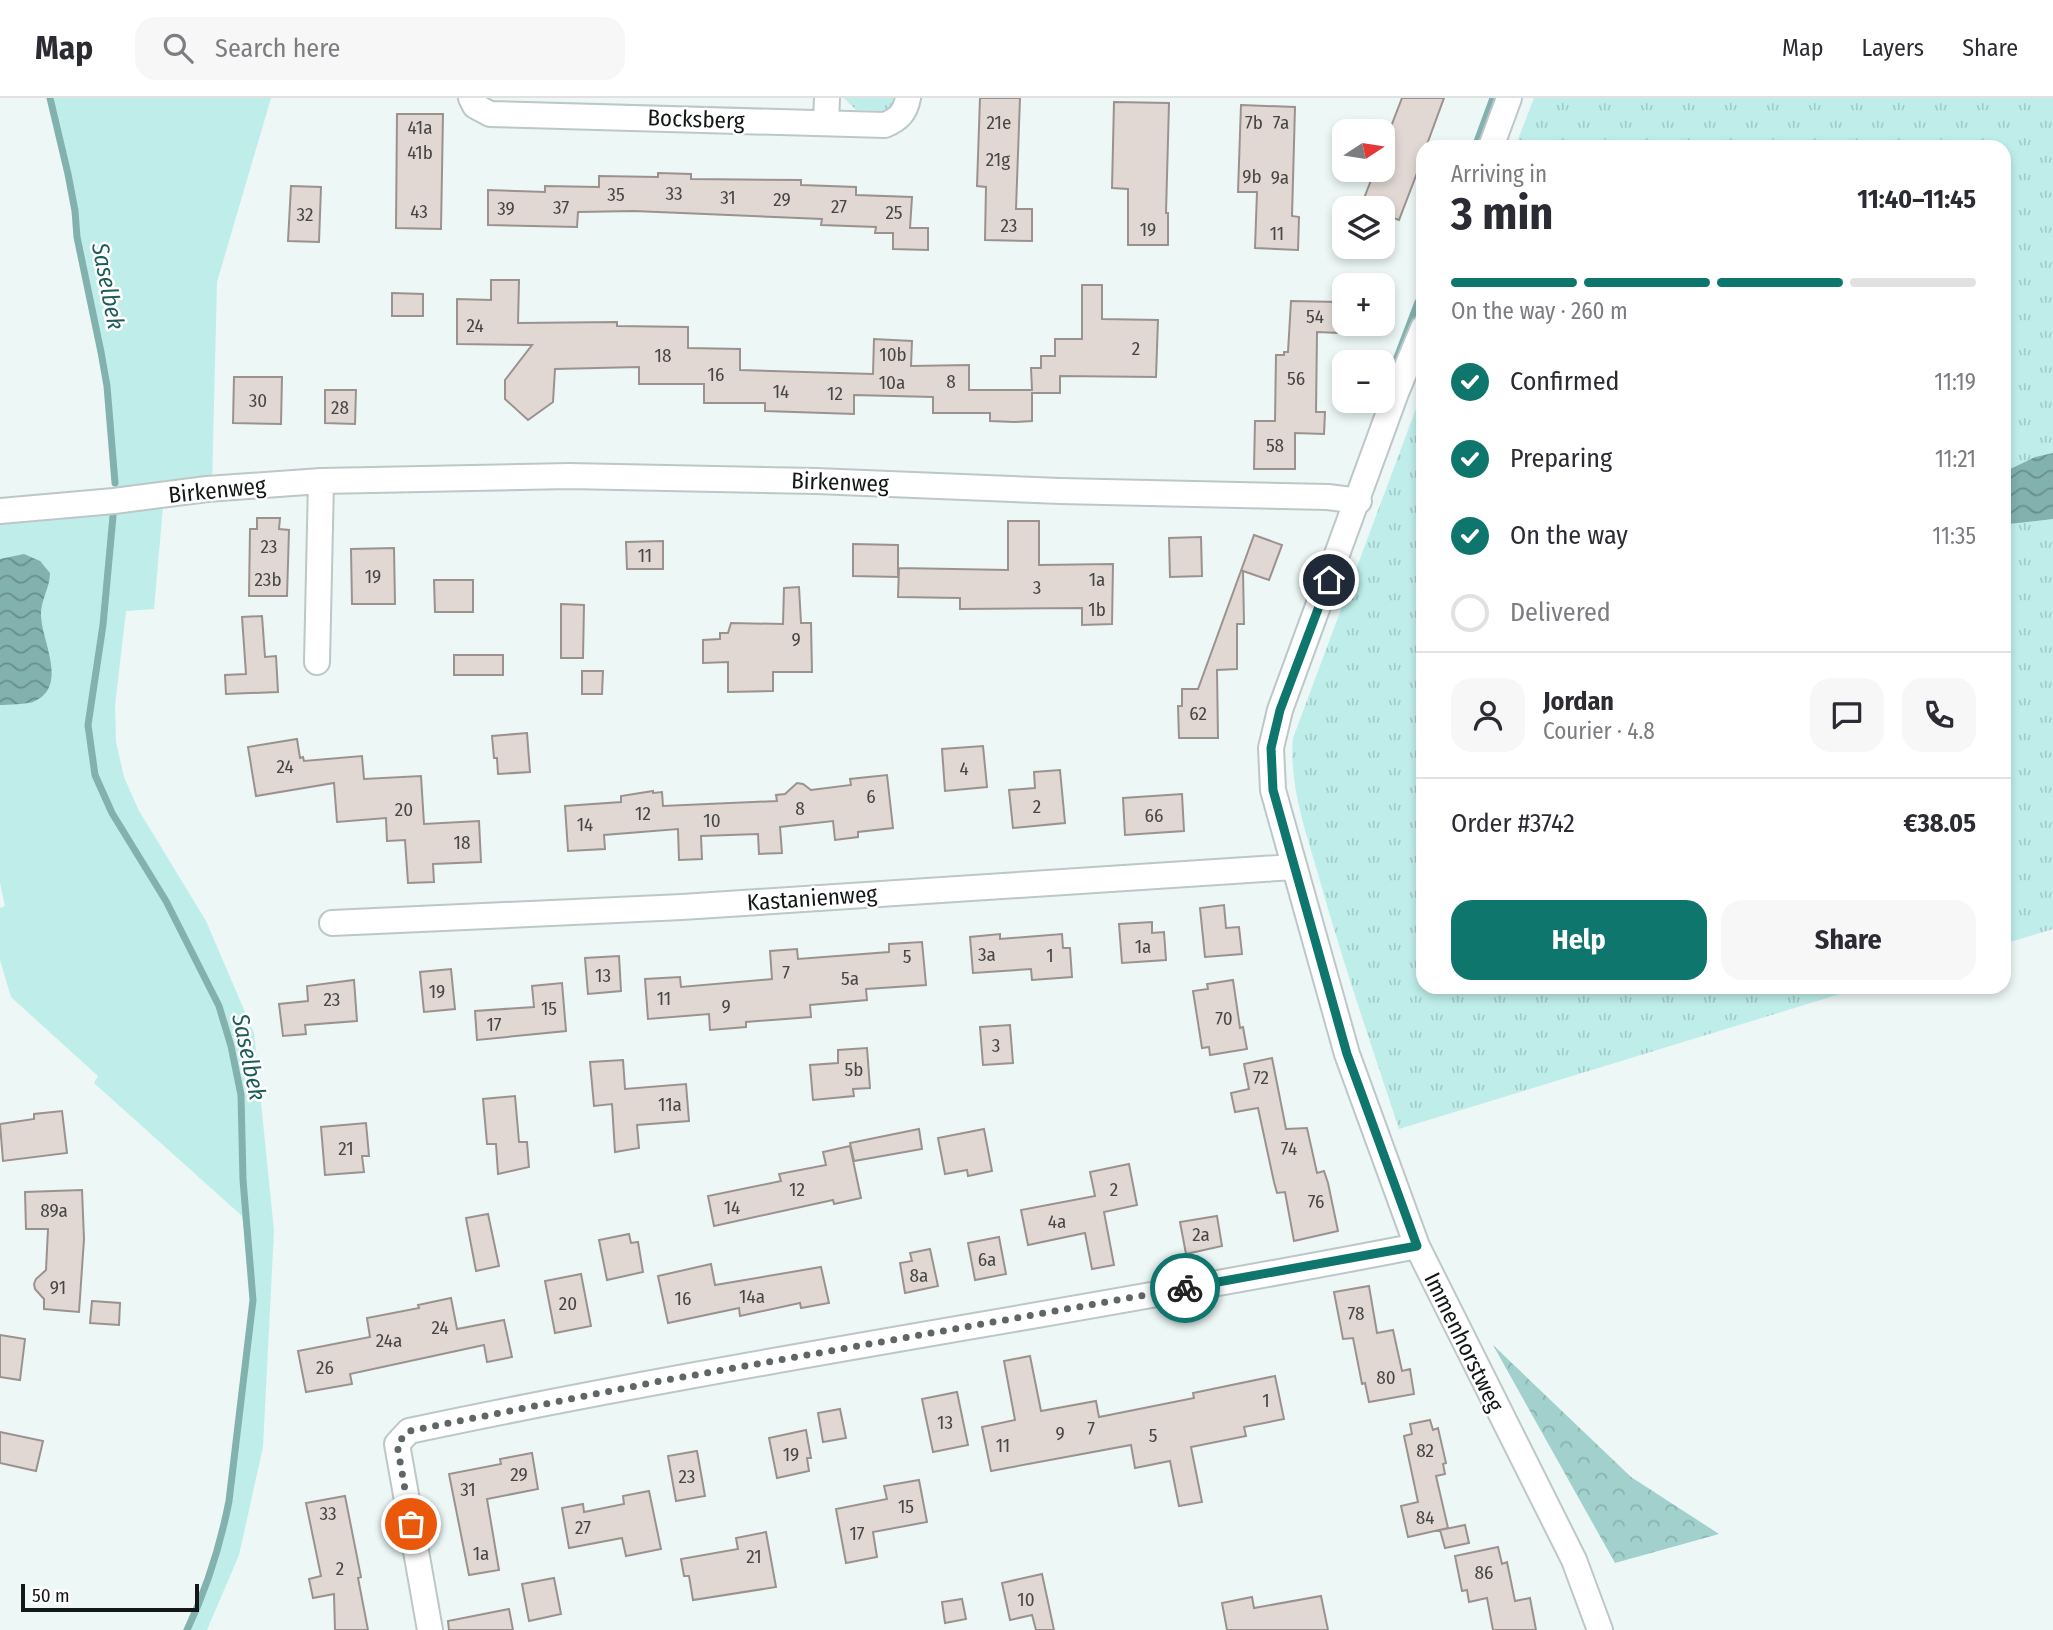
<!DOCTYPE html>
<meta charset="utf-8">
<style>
body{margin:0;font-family:"Fira Sans Condensed",sans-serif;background:#f7f7f7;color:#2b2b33;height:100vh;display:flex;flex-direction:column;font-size:26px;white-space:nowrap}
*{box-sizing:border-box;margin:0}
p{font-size:23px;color:#7c7c81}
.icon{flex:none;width:38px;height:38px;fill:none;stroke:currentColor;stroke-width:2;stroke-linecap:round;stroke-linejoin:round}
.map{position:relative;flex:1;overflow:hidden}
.panel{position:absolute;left:1416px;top:42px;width:595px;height:854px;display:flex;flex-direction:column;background:#fff;border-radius:21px;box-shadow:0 4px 10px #0003}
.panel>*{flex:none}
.needle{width:46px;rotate:78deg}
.tools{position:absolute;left:1332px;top:21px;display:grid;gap:14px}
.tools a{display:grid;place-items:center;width:63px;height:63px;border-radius:14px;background:#fff;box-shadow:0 4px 10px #0003;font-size:35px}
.scale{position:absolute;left:21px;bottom:18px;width:178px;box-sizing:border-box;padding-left:7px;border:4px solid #141717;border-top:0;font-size:19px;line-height:24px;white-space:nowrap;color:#141717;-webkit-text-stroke:5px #fff;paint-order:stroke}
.pin{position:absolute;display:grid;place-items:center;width:60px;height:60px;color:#fff;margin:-30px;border:4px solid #fff;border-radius:50%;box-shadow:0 2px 7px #0007}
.courier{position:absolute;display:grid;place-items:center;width:70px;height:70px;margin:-35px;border:5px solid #0f766e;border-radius:50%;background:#fff;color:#222;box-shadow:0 2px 9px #0007}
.overview em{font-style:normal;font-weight:700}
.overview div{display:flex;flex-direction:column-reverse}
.overview{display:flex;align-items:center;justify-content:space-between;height:119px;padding:0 35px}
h1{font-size:46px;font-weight:700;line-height:52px}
.bar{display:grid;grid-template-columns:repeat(4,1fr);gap:10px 7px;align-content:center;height:84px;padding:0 35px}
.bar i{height:9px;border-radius:5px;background:#e1e1e2}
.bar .current{background:#0f766e}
.bar p{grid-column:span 4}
.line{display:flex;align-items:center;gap:18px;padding:0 35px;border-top:2px solid #e1e1e2}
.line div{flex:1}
.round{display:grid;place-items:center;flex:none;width:74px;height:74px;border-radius:21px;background:#f7f7f7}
ol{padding:0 35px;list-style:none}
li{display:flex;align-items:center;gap:21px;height:77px}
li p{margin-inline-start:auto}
li .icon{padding:7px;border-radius:50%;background:#0f766e;color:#fff;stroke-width:4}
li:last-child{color:#7c7c81}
li i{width:38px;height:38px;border:4px solid #e1e1e2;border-radius:50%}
.action{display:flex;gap:14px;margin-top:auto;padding:14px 35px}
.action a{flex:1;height:80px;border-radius:21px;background:#0f766e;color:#fff;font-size:28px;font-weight:700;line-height:80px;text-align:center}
.action a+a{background:#f7f7f7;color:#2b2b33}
header{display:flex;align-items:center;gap:42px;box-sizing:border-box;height:98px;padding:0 35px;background:#fff;border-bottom:2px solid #e1e1e2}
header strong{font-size:33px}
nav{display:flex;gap:38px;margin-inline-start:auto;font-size:24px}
.search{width:490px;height:63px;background:#f7f7f7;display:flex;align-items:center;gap:18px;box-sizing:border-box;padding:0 24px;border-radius:21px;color:#7c7c81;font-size:26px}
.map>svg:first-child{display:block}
.grass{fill:url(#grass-tufts)}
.forest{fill:url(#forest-crowns)}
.park{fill:#bfeeea}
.water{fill:url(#water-waves)}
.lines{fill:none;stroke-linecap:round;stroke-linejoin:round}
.stream{stroke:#82b1ae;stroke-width:7}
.building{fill:#e1d8d4;stroke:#9b928f;stroke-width:2}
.minor-casing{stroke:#bdc7c7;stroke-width:28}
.minor{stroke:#fff;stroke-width:24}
.done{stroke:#606565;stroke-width:7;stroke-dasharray:0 12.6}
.route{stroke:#0f766e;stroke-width:9}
.labels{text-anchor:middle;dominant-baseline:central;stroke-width:5;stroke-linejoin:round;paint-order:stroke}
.number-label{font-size:19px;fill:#474746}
.street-label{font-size:23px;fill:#141717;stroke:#fff}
.water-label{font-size:24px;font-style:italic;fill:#1c5d5a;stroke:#fff}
</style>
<header>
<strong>Map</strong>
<div class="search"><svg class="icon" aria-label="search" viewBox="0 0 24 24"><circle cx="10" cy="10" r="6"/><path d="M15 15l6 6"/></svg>Search here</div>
<nav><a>Map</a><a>Layers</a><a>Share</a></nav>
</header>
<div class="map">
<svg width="2053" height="1532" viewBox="0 0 2053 1532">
<defs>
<pattern id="grass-tufts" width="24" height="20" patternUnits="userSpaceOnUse" patternTransform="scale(1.75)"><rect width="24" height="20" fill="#bfeeea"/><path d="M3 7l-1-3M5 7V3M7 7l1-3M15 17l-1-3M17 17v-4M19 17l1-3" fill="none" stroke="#a3cbc8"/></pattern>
<pattern id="forest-crowns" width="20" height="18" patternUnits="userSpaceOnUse" patternTransform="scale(1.75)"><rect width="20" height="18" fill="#a1d0cd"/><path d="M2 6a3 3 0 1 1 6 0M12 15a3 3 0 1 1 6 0" fill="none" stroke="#8ab2af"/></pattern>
<pattern id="water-waves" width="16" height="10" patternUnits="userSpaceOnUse" patternTransform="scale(1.75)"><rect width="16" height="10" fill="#82b1ae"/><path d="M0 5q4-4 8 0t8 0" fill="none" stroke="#698f8d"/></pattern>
</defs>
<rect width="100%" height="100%" fill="#ecf7f6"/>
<!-- grass -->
<path class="grass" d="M844,0H900V5L886,13L856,12Z
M1534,0H2053V355L2035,359L2008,372L2004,385V49H1515Z
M1423,292V889H1863L1399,1031C1371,946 1342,862 1318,776C1305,731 1289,687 1293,640Z
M2053,421V831L2004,846V422L2009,426Z"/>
<!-- forest -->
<path class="forest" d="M1493,1247L1631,1379L1719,1436L1615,1465Z"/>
<!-- park -->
<path class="park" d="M50,0H271L217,184L212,387L160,391L163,409L154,511L126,513L115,608L116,644L124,679L138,711L206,823L254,935L274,1133L263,1349L239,1457L207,1532H187L215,1466L229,1403L253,1202L242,1118L94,985L98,978L11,899L0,862V810L5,808L0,785V424L114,403L115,385L107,288L95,217L77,139L75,113L68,76Z"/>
<!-- water -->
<path class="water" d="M2053,355V421L2009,426L2004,422V385L2008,372L2035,359Z
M24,456L40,463L50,475C50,490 40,503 41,518C42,544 69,589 33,604C27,606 7,607 0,607V461Z"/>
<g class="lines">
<!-- stream -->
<path class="stream" d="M50,0L68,76L75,113L77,139L101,254L107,288L115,385
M1475,49L1493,0
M1422,195L1423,192
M1390,278L1418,204
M113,418L103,527L88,627L95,677L112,715L166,803L219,908L231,948L241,997L243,1082L253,1202L229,1403C220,1449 207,1490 187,1532"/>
</g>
<!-- building -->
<path class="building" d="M980,0H1020L1016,111H1032V143L985,142L986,89L977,88Z
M1402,0H1444L1426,49H1423L1422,62L1399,122L1382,116V110H1368L1361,108L1375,72H1382V52Z
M1114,4L1169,5L1166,115H1168V147H1128V91L1112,90Z
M1241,7L1295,9L1292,118L1299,119L1298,152L1255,150L1257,94H1238Z
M397,16H443L441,131L396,130Z
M658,75L691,76V81L801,82V87L856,89V97L912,99L910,130H928V152L893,151V135H875L876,129L821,127L822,121L634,113L578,114L577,129L488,127V92L545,94V88L599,89V78L658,79Z
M291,88L321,89L319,144L288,143Z
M491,182H519L518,225L617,224V228L688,229V250L740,251V272L873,276L874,241L912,243L911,268L969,267V292H1032L1031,270H1041V258H1055V241H1082V187H1102V221L1158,222L1156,279L1060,278V295H1032V323L1014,324L990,323V315H933V299L854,297V316L765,313V305H704V286H639V269L555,271L553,304L528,322L505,301V282L532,247L457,246V201L491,202Z
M392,195L423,196V218H392Z
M1291,203L1339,204V235L1317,234L1316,314H1325L1324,336L1295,335V371H1254L1255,323H1275L1276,257H1284V254H1288Z
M234,279H282L281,326L233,325Z
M325,292H356L355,326L325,325Z
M257,420H280L279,431L289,432L287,498H249L250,431H257Z
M1008,423H1039V467L1113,466L1112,526L1082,527V510L960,511V500L898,499L899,470L1008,472Z
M1254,437L1282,447L1269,482L1243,473L1244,526H1237V571L1217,572L1218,640H1179L1178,608H1182V591H1198Z
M1201,439L1202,478L1170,479L1169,440Z
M663,443V471H627L626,444Z
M853,446L898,447V479L853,478Z
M394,450L395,506H352L351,451Z
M434,482H473V514H435Z
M799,489L801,525H811L812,574H773V593L728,594V564L703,565V542L720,541V535H728L731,525L783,526L784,490Z
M561,506L584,507L583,560H561Z
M262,518L265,559L276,558L278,594L226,596L225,577L246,576L242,519Z
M454,557H503V577H454Z
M582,573H603L602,596H582Z
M527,635L530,674L498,676L497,660H494L492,638Z
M297,641L300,660L303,659L304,663L362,658L364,681L421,678L424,726L479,723L481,764L433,766L434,784L408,785L405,742L387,743L386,720L337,724L334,685L256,698L248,649Z
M983,648L987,689L945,693L942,651Z
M1060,672L1065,725L1013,730L1009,692L1035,690L1034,674Z
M887,677L893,730L858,734V739L835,742L833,723L780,729L782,755L759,756L758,736L701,738L702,761L679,762L678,731L604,737L605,751L568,753L565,708L621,704V698L653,693V695L662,694L663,708L777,703L776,697L785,696L797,685L803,686L811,692L851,687L850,681Z
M1182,696L1184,733L1125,737L1123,700Z
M1224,807L1226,830L1239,829L1242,856L1205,859L1200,810Z
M1152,824V835L1164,834L1166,862L1122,865L1119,826Z
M1000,836V841L1062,836L1063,850H1070L1072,879L1032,882L1031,871L973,875L970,839Z
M922,844L926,887L866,891L867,902L810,907L811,919L746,924V929L710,932L709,916L648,921L645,881L680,879L681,889L772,881L770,853L797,851L798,861L889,854V846Z
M619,858L621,893L588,896L585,860Z
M451,871L455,911L424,914L420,874Z
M354,882L357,923L305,927L306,936L283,938L279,906L308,903L307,888Z
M1233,882L1240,930L1243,929L1247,951L1210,957L1209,949L1202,950L1193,893L1208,891L1207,886Z
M562,885L566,933L477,942L475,913L534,909L532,888Z
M1010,927L1013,965L983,967L980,929Z
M867,950L870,990L853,991L854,998L813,1002L810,967L838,965V952Z
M1272,960L1286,1031L1307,1030L1317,1075L1324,1073L1328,1085L1338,1133L1294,1143L1285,1094L1277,1095L1274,1084L1258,1010L1235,1014L1231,995L1249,991L1244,966Z
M623,962L625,991L686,986L689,1023L637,1027L639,1050L615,1054L612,1006L594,1008L590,964Z
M515,998L519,1044H527L529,1069L498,1076L496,1046H487L483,1001Z
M62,1013L67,1055L3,1063L0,1026L34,1021V1016Z
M366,1025L369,1058H362L364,1074L325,1077L321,1029Z
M919,1031L922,1051L854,1063L850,1045Z
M984,1031L992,1073L968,1078L967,1072L945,1076L938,1040Z
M850,1048L861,1100L834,1106L833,1102L714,1128L708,1098L781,1083L779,1076L826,1067L823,1054Z
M1129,1066L1137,1107L1104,1114L1114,1167L1092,1171L1085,1135L1028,1147L1021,1112L1095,1098L1090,1074Z
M82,1092L84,1141L79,1214L44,1211V1201L35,1191L34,1186L36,1181L46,1172L48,1131H26L25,1094Z
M488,1116L499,1168L476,1173L466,1120Z
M1217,1118L1222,1148L1186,1156L1180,1124Z
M629,1136L631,1145L638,1144L643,1174L607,1182L599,1142Z
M999,1139L1006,1176L975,1182L968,1145Z
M930,1151L938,1188L905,1195L900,1165L912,1163L910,1155Z
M711,1166L715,1187L821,1169L829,1205L801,1210L800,1205L740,1218L739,1210L668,1225L658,1178Z
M581,1176L591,1228L555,1235L545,1183Z
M1369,1188L1377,1235L1393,1232L1402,1273L1410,1271L1414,1296L1369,1304L1365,1285L1362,1286L1353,1240L1343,1241L1334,1194Z
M451,1200L457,1231L504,1222L512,1259L487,1264L484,1247L350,1276L352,1286L306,1294L298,1253L370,1239L367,1220L419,1210L418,1207Z
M92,1203L120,1205L119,1227L90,1225Z
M0,1237L25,1241L20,1282L0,1279Z
M1030,1258L1041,1313L1096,1303L1099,1319L1194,1300L1193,1295L1275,1278L1284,1321L1244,1329L1246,1338L1191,1349L1202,1404L1179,1408L1170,1363L1135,1370L1131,1347L991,1373L982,1329L1015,1322L1004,1263Z
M957,1294L968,1347L933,1354L922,1301Z
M840,1311L846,1340L823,1344L818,1315Z
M1430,1322L1433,1332L1438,1330L1446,1365L1443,1366L1445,1376L1436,1378L1448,1430L1408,1439L1401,1408L1418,1404L1404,1338L1412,1336L1410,1326Z
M806,1332L811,1360H807L809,1373L777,1380L769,1340Z
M0,1334L43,1343L36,1373L0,1365Z
M697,1353L705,1398L676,1403L668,1358Z
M532,1355L538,1391L487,1401L499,1472L469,1477L449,1376L501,1366L500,1361Z
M919,1382L927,1424L873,1434L877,1459L846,1465L836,1411L887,1401L884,1388Z
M649,1393L661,1451L626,1458L622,1440L569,1450L562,1410L583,1406L584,1414L624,1406L623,1398Z
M345,1398L361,1479L358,1480L368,1532H335L334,1496L313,1500L309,1481L321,1478L306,1405Z
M1465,1427L1469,1445L1445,1450L1440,1432Z
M766,1434L776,1489L693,1502L689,1478H684L681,1461L738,1451L736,1440Z
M1498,1449L1502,1466L1507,1464L1515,1503L1530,1500L1536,1532H1493L1487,1500L1469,1504L1467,1492L1462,1493L1455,1458Z
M1042,1476L1054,1532H1036L1032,1517L1010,1522L1002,1485Z
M554,1480L561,1516L529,1523L522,1486Z
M1321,1498L1328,1532H1227L1222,1505L1252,1499L1254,1510Z
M962,1501L966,1521L945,1525L942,1504Z
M509,1511L513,1532H449L448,1523Z"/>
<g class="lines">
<!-- minor casing -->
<g class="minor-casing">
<path id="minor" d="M471,0L475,8L490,16L885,27C899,21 905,15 908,0
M826,24L827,0
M1491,49L1509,0
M1423,230L1396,295L1280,612L1271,650L1273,692L1347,956L1417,1148L1574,1462L1600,1532
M0,413L114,403L207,391L321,383L569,378L816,383L1060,393L1328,399L1359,403
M317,564L321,383
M332,825L682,809L1293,769
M430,1532L397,1346L409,1333C743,1262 1081,1214 1417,1148"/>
</g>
<!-- minor -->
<use href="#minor" class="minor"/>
</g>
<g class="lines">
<!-- done -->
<path class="done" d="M411,1426L397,1346L409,1333L661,1283L1185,1190"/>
<!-- route -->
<path class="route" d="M1185,1190L1417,1148L1347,956L1273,692L1271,650L1280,612L1329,482"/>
</g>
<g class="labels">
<!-- number labels -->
<g class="number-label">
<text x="999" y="24">21e</text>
<text x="1254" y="24">7b</text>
<text x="1281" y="24">7a</text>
<text x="420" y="29">41a</text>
<text x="420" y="54">41b</text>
<text x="998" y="61">21g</text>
<text x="1252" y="78">9b</text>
<text x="1280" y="79">9a</text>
<text x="674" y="95">33</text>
<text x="616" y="96">35</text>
<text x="728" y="99">31</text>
<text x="782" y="101">29</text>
<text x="839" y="108">27</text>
<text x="561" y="109">37</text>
<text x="506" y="110">39</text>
<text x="419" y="113">43</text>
<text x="894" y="114">25</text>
<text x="305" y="116">32</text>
<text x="1009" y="127">23</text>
<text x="1148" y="131">19</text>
<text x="1277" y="135">11</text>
<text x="1315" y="218">54</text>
<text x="475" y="227">24</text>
<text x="1136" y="250">2</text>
<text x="893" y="256">10b</text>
<text x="663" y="257">18</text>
<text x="716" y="276">16</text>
<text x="1296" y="280">56</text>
<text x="951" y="283">8</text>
<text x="892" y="284">10a</text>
<text x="781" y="293">14</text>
<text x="835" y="295">12</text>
<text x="258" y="302">30</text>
<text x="340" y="309">28</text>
<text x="1275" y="347">58</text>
<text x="269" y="448">23</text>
<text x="645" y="457">11</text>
<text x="373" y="478">19</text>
<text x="268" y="481">23b</text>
<text x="1097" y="481">1a</text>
<text x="1037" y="489">3</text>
<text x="1097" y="511">1b</text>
<text x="796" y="541">9</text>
<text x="1198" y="615">62</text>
<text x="285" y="668">24</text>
<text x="964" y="670">4</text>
<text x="871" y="698">6</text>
<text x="1037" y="708">2</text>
<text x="800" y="710">8</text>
<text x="404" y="711">20</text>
<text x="643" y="715">12</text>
<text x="1154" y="717">66</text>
<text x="712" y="722">10</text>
<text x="585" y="726">14</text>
<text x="462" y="744">18</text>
<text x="1143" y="848">1a</text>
<text x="987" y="856">3a</text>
<text x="1050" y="857">1</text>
<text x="907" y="858">5</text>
<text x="786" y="874">7</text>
<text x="603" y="877">13</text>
<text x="850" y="880">5a</text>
<text x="437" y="893">19</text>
<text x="664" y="900">11</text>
<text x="332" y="901">23</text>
<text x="726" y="908">9</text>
<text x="549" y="910">15</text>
<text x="1224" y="920">70</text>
<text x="494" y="926">17</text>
<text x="996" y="947">3</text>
<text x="854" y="971">5b</text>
<text x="1261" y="979">72</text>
<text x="670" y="1006">11a</text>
<text x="346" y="1050">21</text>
<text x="1289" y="1050">74</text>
<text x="797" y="1091">12</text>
<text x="1114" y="1091">2</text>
<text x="1316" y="1103">76</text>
<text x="732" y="1109">14</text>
<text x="54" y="1112">89a</text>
<text x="1057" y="1123">4a</text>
<text x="1201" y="1136">2a</text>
<text x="987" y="1161">6a</text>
<text x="919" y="1177">8a</text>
<text x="58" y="1189">91</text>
<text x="752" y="1198">14a</text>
<text x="683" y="1200">16</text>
<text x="568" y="1205">20</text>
<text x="1356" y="1215">78</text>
<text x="440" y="1229">24</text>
<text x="389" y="1242">24a</text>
<text x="325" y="1269">26</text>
<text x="1386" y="1279">80</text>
<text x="1266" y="1302">1</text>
<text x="945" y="1324">13</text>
<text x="1091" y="1330">7</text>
<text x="1060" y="1335">9</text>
<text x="1153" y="1337">5</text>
<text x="1003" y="1347">11</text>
<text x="1425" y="1352">82</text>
<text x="791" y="1356">19</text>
<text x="519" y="1376">29</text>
<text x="687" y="1378">23</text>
<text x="468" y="1391">31</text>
<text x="906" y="1408">15</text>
<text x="328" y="1415">33</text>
<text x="1425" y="1419">84</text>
<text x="583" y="1429">27</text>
<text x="857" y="1435">17</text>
<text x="481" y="1455">1a</text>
<text x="754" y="1458">21</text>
<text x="340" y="1470">2</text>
<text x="1484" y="1474">86</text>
<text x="1026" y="1501">10</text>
</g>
<!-- street labels -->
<g class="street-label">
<text transform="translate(696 21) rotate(2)">Bocksberg</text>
<text transform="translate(840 384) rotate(2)">Birkenweg</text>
<text transform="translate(217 392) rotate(-6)">Birkenweg</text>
<text transform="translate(812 800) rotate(-4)">Kastanienweg</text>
<text transform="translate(1464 1244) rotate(64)">Immenhorstweg</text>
</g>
<!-- water labels -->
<g class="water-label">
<text transform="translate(108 188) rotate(79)">Saselbek</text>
<text transform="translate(249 959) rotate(78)">Saselbek</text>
</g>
</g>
</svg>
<div class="tools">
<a><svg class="needle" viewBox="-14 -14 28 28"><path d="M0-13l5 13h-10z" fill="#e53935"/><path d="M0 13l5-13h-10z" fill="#7c7c81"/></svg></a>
<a><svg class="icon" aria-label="layers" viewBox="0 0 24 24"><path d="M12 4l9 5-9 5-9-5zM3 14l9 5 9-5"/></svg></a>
<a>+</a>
<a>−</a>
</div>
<div class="scale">50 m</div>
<div class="pin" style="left:411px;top:1426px;background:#ea580c"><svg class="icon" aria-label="bag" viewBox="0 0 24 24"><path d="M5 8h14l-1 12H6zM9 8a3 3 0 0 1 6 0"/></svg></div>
<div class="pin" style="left:1329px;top:482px;background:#1f2937"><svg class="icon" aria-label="home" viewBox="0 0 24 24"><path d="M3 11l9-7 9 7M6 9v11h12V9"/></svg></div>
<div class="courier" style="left:1185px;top:1190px"><svg class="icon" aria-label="bike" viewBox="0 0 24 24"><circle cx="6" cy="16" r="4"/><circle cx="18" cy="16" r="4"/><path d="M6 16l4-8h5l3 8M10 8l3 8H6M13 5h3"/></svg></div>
<section class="panel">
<div class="overview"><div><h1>3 min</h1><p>Arriving in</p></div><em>11:40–11:45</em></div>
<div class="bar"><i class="current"></i><i class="current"></i><i class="current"></i><i></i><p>On the way · 260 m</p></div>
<ol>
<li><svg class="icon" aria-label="check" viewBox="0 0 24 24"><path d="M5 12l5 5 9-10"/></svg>Confirmed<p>11:19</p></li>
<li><svg class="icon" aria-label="check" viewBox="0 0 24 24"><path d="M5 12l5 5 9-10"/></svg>Preparing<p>11:21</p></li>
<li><svg class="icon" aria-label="check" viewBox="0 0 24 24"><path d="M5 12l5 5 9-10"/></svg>On the way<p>11:35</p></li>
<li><i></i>Delivered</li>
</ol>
<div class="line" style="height:126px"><a class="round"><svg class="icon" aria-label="person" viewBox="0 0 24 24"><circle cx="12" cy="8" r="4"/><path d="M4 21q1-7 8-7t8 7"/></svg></a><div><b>Jordan</b><p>Courier · 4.8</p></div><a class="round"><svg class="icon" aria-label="chat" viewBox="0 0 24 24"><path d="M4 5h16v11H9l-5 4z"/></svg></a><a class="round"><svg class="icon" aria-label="phone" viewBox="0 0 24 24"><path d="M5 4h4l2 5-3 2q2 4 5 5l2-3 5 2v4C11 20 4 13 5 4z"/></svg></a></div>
<div class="line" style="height:91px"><div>Order #3742</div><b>€38.05</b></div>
<div class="action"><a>Help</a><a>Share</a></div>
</section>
</div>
